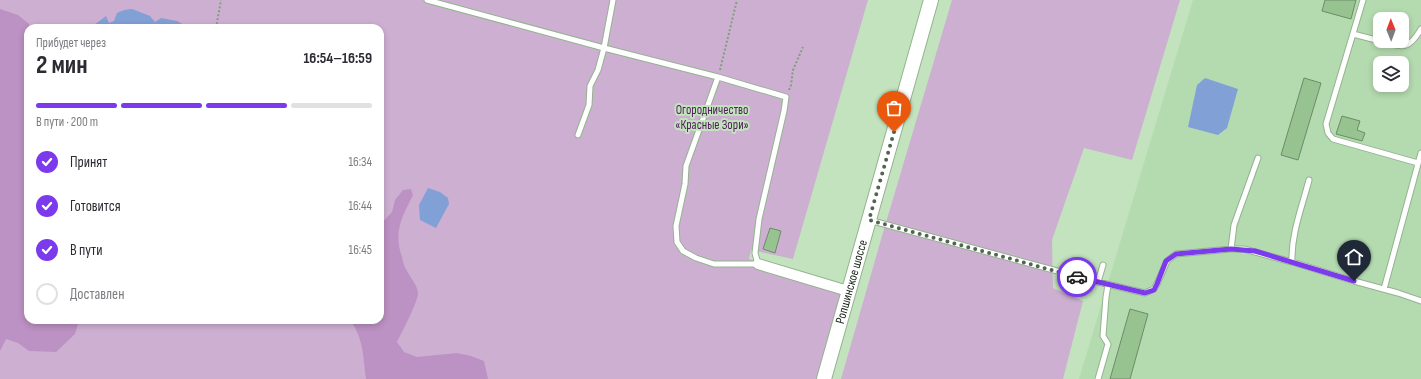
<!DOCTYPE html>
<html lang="ru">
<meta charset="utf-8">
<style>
body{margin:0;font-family:"Sofia Sans Condensed",sans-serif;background:#f7f7f7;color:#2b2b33;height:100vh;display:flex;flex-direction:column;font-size:15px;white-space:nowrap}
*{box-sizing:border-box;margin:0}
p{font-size:13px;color:#7c7c81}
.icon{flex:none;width:22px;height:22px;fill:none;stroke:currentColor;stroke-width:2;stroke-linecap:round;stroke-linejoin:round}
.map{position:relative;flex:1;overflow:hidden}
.details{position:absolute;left:24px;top:24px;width:360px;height:300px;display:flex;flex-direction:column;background:#fff;border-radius:12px;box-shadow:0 2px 6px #0003}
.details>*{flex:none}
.needle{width:26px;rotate:359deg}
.controls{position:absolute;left:1373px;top:12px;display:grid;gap:8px}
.controls a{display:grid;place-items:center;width:36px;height:36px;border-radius:8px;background:#fff;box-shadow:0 2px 6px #0003;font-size:20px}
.pin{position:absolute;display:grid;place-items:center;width:34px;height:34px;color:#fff;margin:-41px -17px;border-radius:50% 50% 50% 0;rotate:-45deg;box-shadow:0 0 4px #0007}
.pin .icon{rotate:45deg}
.courier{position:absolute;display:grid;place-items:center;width:40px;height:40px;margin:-20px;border:3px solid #7c3aed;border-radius:50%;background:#fff;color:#222;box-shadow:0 1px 5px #0007}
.summary em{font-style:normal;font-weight:700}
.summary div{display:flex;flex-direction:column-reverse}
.summary{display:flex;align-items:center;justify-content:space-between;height:68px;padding:0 12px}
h1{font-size:26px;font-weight:700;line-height:30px}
.bar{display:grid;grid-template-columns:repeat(4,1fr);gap:6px 4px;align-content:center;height:48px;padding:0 12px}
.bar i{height:5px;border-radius:3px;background:#e1e1e2}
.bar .selected{background:#7c3aed}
.bar p{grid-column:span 4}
ol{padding:0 12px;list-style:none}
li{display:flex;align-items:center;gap:12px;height:44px}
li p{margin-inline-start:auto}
li .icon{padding:4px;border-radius:50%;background:#7c3aed;color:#fff;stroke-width:4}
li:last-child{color:#7c7c81}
li i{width:22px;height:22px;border:2px solid #e1e1e2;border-radius:50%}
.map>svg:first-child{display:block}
.built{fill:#b4daaf;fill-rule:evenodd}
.green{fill:#cdafd2;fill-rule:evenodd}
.forest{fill:#bc91c3}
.water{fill:#81a0d5}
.building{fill:#97c390;stroke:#6d8b69}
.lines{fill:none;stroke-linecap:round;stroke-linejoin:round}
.lane-casing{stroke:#94b38f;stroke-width:7}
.street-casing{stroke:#94b38f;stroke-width:12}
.secondary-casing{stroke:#94b38f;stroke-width:16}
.path{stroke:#839c80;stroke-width:2;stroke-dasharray:2 2;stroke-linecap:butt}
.lane{stroke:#fff;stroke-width:5}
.street{stroke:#fff;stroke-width:10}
.secondary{stroke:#fff;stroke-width:14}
.done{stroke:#526550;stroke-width:4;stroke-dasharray:0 7.2}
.route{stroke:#7c3aed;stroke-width:5}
.labels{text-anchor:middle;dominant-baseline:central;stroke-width:4;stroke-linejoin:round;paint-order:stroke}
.park-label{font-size:13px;fill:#501c59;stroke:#c3e3be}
.street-label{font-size:13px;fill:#152114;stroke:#c3e3be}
</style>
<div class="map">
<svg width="1421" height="379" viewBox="0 0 1421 379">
<rect width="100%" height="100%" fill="#c3e3be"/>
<!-- built -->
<path class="built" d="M1193,0H1421V379H1079ZM1380,19H1402V41H1380ZM1380,63H1402V85H1380Z"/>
<!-- green -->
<path class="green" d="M0,0H868L793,259L751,250L749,259L844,288L818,379H0ZM28,28H380V320H28Z
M952,0H1180L1132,160L1084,148L1052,240L1053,288L1083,301L1063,379H841L882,236Z"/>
<!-- forest -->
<path class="forest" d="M0,9L18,15L29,24L28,320H79L75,334L56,352L29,351L18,343L6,339L0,351Z
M411,189L413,195C402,217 393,232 402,257C403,261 404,267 407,271C411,279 417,284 418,293C418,302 402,332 397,342L404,352L417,357L457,353L471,356L484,361L488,379H366C363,357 364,339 350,320H380V225L392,212L395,200L403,190Z"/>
<!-- water -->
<path class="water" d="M132,9L150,16L155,22L161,18L177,21L189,28H93L94,25L106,16L109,23L114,21L117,13L124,10Z
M1205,78L1238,89L1227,128L1218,135L1188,127L1197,85Z
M428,188L440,192L448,198L449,204L436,228L420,220L419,205Z"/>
<!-- building -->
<path class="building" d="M1325,0H1356L1351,19L1322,11Z
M1304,78L1321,83L1298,160L1281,155Z
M1342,116L1360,121L1357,130L1365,133L1362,141L1336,134Z
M770,228L781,231L775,253L763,249Z
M1130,309L1148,314L1130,379H1110Z"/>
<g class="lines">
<!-- lane casing -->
<g class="lane-casing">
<path id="lane" d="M427,0L604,48L718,77L786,97L784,111L759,219L755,253L758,264H714L696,258L683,251L677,242L676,226L685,184L686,166L718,77
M1363,0L1326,124L1328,133L1333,139L1418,163
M1353,34L1380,41
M1380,41C1403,47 1408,51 1421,29
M578,135L589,105L590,86L598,70L604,48L613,0
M869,220L1098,282L1145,293L1154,289L1157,284L1167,261L1176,254L1231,249H1244L1292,262L1354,281L1398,293L1421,301
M1231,249L1234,225L1258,158
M1292,262C1291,234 1302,207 1309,180
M1098,282L1103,265
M1384,289L1421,153
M1098,379L1108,344L1103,336L1106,297L1108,285"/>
</g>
<!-- street casing -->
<g class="street-casing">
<path id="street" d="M758,264L848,291"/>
</g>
<!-- secondary casing -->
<g class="secondary-casing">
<g id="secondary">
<path id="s1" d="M824,379L931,0"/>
</g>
</g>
<!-- path -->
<path class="path" d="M216,28L221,0
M720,70L737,0
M789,90L791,85L793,70L803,47"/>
<!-- lane -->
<use href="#lane" class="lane"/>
<!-- street -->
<use href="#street" class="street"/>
<!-- secondary -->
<use href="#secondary" class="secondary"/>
</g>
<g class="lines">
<!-- done -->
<path class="done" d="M894,132L869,220L1077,277"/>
<!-- route -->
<path class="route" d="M1077,277L1145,293L1154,290L1157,284L1166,261L1176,254L1231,249L1255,251L1354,281"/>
</g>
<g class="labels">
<!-- park labels -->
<g class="park-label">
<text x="712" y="110">Огородничество<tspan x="712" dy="15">«Красные Зори»</tspan></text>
</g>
<!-- street labels -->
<g class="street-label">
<text stroke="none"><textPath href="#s1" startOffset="101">Ропшинское шоссе</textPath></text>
</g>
</g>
</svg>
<div class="controls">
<a><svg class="needle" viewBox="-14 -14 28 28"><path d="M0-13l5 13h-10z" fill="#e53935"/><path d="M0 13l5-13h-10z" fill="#7c7c81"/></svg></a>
<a><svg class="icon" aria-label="layers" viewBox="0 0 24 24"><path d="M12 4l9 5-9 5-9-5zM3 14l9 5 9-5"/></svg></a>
</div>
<div class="pin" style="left:894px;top:132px;background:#ea580c"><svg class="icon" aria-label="bag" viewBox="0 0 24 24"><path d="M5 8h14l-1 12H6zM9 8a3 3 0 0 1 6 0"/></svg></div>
<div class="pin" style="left:1354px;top:281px;background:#1f2937"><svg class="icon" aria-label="home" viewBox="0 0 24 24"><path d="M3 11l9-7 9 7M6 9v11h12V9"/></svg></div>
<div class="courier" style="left:1077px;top:277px"><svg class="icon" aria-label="car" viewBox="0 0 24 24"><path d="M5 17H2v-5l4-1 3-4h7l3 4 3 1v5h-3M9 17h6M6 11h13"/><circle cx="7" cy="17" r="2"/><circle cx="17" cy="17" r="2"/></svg></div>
<section class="details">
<div class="summary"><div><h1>2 мин</h1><p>Прибудет через</p></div><em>16:54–16:59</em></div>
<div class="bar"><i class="selected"></i><i class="selected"></i><i class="selected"></i><i></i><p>В пути · 200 m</p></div>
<ol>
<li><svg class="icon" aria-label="check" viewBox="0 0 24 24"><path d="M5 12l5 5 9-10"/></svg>Принят<p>16:34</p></li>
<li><svg class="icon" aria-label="check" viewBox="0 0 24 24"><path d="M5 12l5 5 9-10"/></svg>Готовится<p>16:44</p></li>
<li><svg class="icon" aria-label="check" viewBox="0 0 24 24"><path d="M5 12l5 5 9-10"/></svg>В пути<p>16:45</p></li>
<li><i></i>Доставлен</li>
</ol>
</section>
</div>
